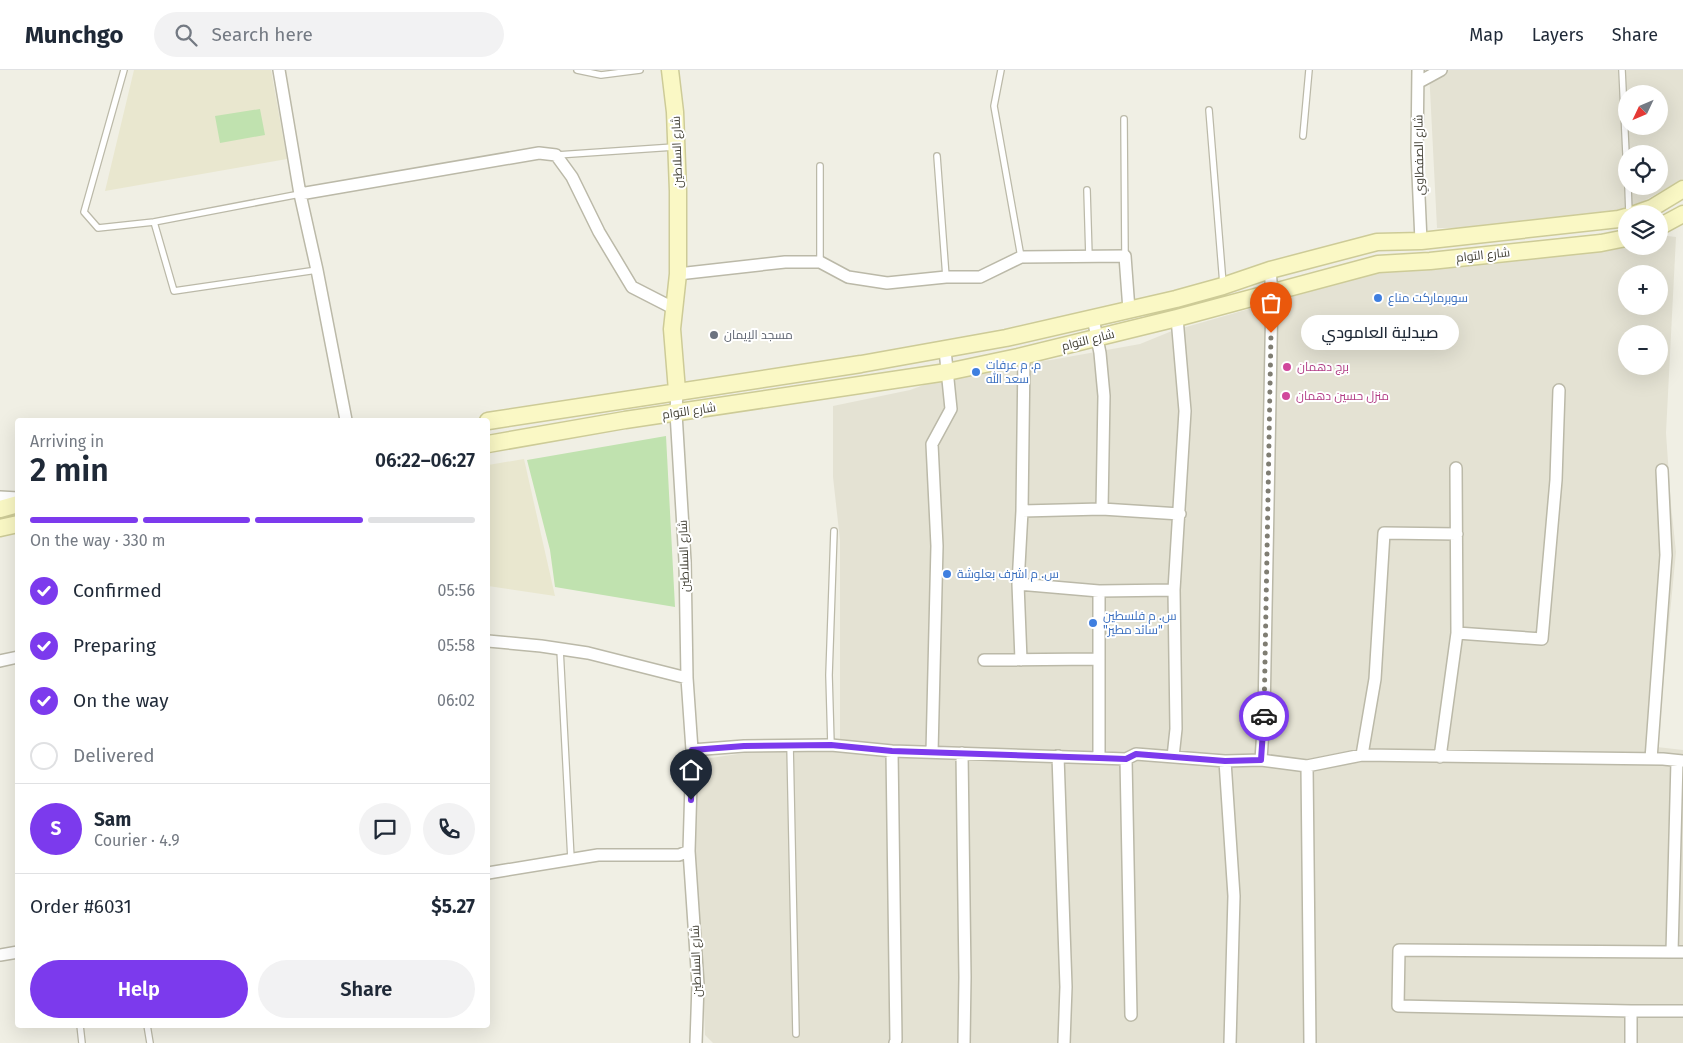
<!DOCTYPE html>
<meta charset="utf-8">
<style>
body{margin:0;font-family:"Fira Sans",Cairo,sans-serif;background:#f2f2f3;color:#1f2937;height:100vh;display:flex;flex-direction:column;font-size:19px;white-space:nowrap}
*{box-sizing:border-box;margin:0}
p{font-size:16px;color:#747a83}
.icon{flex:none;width:28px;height:28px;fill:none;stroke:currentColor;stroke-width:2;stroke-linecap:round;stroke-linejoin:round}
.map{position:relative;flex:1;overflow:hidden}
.drawer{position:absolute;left:15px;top:348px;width:475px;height:610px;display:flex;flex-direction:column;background:#fff;border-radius:5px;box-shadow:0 5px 20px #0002}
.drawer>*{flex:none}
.needle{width:32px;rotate:226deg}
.controls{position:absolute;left:1618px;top:15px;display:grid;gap:10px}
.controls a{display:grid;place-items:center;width:50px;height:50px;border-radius:50%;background:#fff;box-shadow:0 5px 20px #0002;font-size:25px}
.pin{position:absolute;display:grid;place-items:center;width:42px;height:42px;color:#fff;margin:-51px -21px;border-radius:50% 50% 50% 0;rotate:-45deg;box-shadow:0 0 5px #0007}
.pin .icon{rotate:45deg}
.courier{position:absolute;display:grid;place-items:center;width:50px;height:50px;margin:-25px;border:4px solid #7c3aed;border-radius:50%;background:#fff;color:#222;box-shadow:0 1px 6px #0007}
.bubble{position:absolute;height:35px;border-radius:18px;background:#fff;box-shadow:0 5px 20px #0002;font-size:16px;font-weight:600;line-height:35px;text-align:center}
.headline em{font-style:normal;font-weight:600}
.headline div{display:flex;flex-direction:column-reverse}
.headline{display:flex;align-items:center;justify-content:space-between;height:85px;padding:0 15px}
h1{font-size:32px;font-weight:600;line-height:38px}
.bar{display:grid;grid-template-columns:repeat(4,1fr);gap:8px 5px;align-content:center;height:60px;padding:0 15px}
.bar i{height:6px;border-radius:4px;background:#e0e1e3}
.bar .current{background:#7c3aed}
.bar p{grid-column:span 4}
.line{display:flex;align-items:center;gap:12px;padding:0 15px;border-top:1px solid #e0e1e3}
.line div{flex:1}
.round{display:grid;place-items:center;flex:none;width:52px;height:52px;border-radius:26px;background:#f2f2f3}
ol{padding:0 15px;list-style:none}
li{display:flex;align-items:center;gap:15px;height:55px}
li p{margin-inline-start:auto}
li .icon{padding:5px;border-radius:50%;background:#7c3aed;color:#fff;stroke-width:4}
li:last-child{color:#747a83}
li i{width:28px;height:28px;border:2px solid #e0e1e3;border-radius:50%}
.cta{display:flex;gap:10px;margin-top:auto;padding:10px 15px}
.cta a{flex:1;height:58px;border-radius:30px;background:#7c3aed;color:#fff;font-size:20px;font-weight:600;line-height:58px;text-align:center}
.cta a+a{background:#f2f2f3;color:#1f2937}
header{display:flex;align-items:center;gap:30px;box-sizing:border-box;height:70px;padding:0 25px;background:#fff;border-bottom:1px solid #e0e1e3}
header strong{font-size:24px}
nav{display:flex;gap:28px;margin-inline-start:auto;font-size:18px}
.search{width:350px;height:45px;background:#f2f2f3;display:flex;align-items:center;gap:12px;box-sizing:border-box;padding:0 18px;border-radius:28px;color:#747a83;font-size:19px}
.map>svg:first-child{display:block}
.residential{fill:#e4e2d3;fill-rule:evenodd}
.education{fill:#e9e7cf}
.green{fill:#c0e2af}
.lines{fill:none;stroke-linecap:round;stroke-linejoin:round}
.service-casing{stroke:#bbb9a8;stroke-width:8}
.minor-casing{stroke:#bbb9a8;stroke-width:14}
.secondary-casing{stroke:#cdcb97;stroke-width:19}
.service{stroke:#fff;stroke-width:5.5}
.minor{stroke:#fff;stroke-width:11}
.secondary{stroke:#faf8c5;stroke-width:16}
.done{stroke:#7f7d72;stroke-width:5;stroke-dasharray:0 9}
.route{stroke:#7c3aed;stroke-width:6}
.shop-dot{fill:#3f7fe0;stroke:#fff;stroke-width:2}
.worship-dot{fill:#6b7280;stroke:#fff;stroke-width:2}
.hotel-dot{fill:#d1479c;stroke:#fff;stroke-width:2}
.labels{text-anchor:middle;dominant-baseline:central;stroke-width:4;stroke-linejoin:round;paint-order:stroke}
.street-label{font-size:12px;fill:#424035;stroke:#fff}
.shop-label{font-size:12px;fill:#366cbe;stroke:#fff;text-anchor:start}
.worship-label{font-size:12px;fill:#5b616d;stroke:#fff;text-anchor:start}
.hotel-label{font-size:12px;fill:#b23c85;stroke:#fff;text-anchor:start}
</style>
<header>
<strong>Munchgo</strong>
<div class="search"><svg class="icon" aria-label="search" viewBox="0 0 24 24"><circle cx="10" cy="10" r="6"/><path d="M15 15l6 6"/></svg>Search here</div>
<nav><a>Map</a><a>Layers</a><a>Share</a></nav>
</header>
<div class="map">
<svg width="1683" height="973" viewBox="0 0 1683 973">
<rect width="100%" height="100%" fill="#f0efe4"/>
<!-- residential -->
<path class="residential" d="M1429,0H1683V109L1597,157L1437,158ZM1626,24H1659V56H1626ZM1626,84H1659V116H1626Z
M1659,165L1676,167L1666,363L1671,435L1676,482L1657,677L1683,680V973H713L705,965L701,869L683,692L840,669V470L833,407V336L910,320L968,299L1051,290L1140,274L1172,261L1396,197L1626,174V176H1659ZM1626,204H1659V236H1626ZM1626,264H1659V296H1626Z"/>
<!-- education -->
<path class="education" d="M134,0H271L287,89L105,121Z
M524,389L555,526L488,516V395Z"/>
<!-- green -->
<path class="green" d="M260,39L265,65L220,73L215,46Z
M666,366L675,537L555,517L550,480L527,390Z"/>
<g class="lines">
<!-- service casing -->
<g class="service-casing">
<path id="service" d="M124,0L84,142L98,158L154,152L300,124
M577,0L601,5L640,0
M1001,0L994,36L1021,187
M1622,0L1626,84
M1209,40L1223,214
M1124,49L1125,186
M1303,66L1309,0
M557,85L674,77
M937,86L946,207
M1628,116L1629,144
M1087,120L1089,187
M154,152L174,221L317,200
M820,192V96
M560,579L571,789
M790,674L796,964
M831,675L829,605L834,461
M80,955L82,973
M147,955L150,973"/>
</g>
<!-- minor casing -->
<g class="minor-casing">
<path id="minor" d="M279,0L300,124L317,200L346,350
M1418,0L1417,82L1421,171
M1419,12L1441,0
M300,124L539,83L556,85L572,107L599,162L632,217L673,238
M678,204L785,192H820L848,207L887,213L946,207H980L1021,187L1125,186L1129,240
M1093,248L1100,283L1104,326L1102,439
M677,321L676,343L685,491L687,608L692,680L689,781L698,914L696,973
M0,427L18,428
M1022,441L1024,286
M1018,514L1099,521L1174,520
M1099,521V688
M1457,563L1542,569L1556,410L1559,320
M488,571L541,576L588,583L687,608
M984,590L1099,589
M1021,590L1018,514L1022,441L1102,439L1180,444
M0,591L18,587
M692,680L744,676L831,675L892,681L1099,688L1126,689L1136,684L1225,691L1261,690L1307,696L1362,685L1663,689L1683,691
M892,681L896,970L895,973
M932,682L937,476L932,374L951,339L945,280
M962,683L965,907L964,973
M1362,685L1375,609L1384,463L1457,464
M1058,686L1066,917L1064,973
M1173,687L1176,659L1174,520L1185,341L1177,248
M1440,687L1457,563L1456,398
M1126,689L1131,945
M1651,689L1666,485L1662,400
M1261,690L1264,644L1272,223L1270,200
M1225,691L1234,826L1230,973
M1677,691L1672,882H1683
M1307,696L1310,973
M488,803L598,785H679L689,781
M0,885L18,882
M1631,941L1398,936L1399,880L1672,882
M1631,973V941H1683"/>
</g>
<!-- secondary casing -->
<g class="secondary-casing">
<path id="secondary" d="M670,0L675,42L678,121V204L672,259L677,321
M1635,144L1652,138L1683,119
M1659,157L1683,144
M488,351L861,294L1006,268L1176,229L1223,216L1270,200L1377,172L1421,171L1619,149L1626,147
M488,374L625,350L947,302L1018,287L1177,248L1378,194L1430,191L1601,173L1626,168
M0,439L18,434
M0,458L18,454"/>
</g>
<!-- service -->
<use href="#service" class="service"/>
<!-- minor -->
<use href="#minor" class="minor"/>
<!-- secondary -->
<use href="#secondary" class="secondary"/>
</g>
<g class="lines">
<!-- done -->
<path class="done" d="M1264,646L1271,263"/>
<!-- route -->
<path class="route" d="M691,730L692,680L744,676L831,675L892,681L1099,688L1126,689L1136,684L1225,691L1261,690L1264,646"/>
</g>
<!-- markers -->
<g class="shop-dot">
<circle cx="1378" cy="228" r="5"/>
<circle cx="976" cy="302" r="5"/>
<circle cx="947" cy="504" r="5"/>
<circle cx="1093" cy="553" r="5"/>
</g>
<circle class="worship-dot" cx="714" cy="265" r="5"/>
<g class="hotel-dot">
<circle cx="1287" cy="297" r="5"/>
<circle cx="1286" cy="326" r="5"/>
</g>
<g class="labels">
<!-- street labels -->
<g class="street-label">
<text transform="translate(677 82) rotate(-92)">شارع السلاطين</text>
<text transform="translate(1419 85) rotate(-91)">شارع الصفطاوي</text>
<text transform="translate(1483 185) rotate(-6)">شارع التوام</text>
<text transform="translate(1088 270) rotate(-14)">شارع التوام</text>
<text transform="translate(689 341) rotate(-8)">شارع التوام</text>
<text transform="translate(684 486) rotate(-92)">شارع السلاطين</text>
<text transform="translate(696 891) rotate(-92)">شارع السلاطين</text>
</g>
<!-- shop labels -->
<g class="shop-label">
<text x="1388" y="228">سوبرماركت مناع</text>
<text x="986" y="295">م. م عرفات<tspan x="986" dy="14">سعد الله</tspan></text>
<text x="957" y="504">س. م اشرف بعلوشة</text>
<text x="1103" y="546">س. م فلسطين<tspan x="1103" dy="14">"سائد مطير"</tspan></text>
</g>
<!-- worship labels -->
<g class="worship-label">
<text x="724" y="265">مسجد الإيمان</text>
</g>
<!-- hotel labels -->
<g class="hotel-label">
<text x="1297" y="297">برج دهمان</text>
<text x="1296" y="326">منزل حسين دهمان</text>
</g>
</g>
</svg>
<div class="controls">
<a><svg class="needle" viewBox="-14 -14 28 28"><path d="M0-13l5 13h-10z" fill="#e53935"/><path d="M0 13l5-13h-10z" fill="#747a83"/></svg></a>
<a><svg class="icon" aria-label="locate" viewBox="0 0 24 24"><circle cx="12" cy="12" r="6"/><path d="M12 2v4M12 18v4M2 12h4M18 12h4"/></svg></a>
<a><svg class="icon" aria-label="layers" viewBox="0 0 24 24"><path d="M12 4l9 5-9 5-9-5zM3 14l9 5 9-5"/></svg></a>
<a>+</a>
<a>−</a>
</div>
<div class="pin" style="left:1271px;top:263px;background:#ea580c"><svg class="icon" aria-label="bag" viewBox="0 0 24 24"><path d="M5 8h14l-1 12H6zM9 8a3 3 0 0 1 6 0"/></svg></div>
<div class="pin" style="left:691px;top:730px;background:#1f2937"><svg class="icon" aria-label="home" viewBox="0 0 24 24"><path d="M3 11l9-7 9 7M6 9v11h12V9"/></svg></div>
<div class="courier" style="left:1264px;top:646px"><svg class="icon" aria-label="car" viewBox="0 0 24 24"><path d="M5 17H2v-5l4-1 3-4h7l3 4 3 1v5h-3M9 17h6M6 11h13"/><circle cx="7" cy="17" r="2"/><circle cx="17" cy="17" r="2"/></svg></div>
<div class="bubble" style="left:1301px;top:245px;width:158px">صيدلية العامودي</div>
<section class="drawer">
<div class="headline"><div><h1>2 min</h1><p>Arriving in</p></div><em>06:22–06:27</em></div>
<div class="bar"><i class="current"></i><i class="current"></i><i class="current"></i><i></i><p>On the way · 330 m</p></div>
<ol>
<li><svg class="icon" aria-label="check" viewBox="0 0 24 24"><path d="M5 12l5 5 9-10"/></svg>Confirmed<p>05:56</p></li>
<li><svg class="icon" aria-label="check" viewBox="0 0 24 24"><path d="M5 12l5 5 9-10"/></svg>Preparing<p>05:58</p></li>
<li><svg class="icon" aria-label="check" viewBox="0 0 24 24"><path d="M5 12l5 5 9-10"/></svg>On the way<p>06:02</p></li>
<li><i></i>Delivered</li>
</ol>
<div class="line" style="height:90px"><b class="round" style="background:#7c3aed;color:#fff">S</b><div><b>Sam</b><p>Courier · 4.9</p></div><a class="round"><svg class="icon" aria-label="chat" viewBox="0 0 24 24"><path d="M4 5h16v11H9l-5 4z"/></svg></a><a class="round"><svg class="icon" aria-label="phone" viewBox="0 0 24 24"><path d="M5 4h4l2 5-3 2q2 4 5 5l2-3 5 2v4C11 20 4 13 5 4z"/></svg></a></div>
<div class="line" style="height:65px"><div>Order #6031</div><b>$5.27</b></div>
<div class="cta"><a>Help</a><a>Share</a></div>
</section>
</div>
